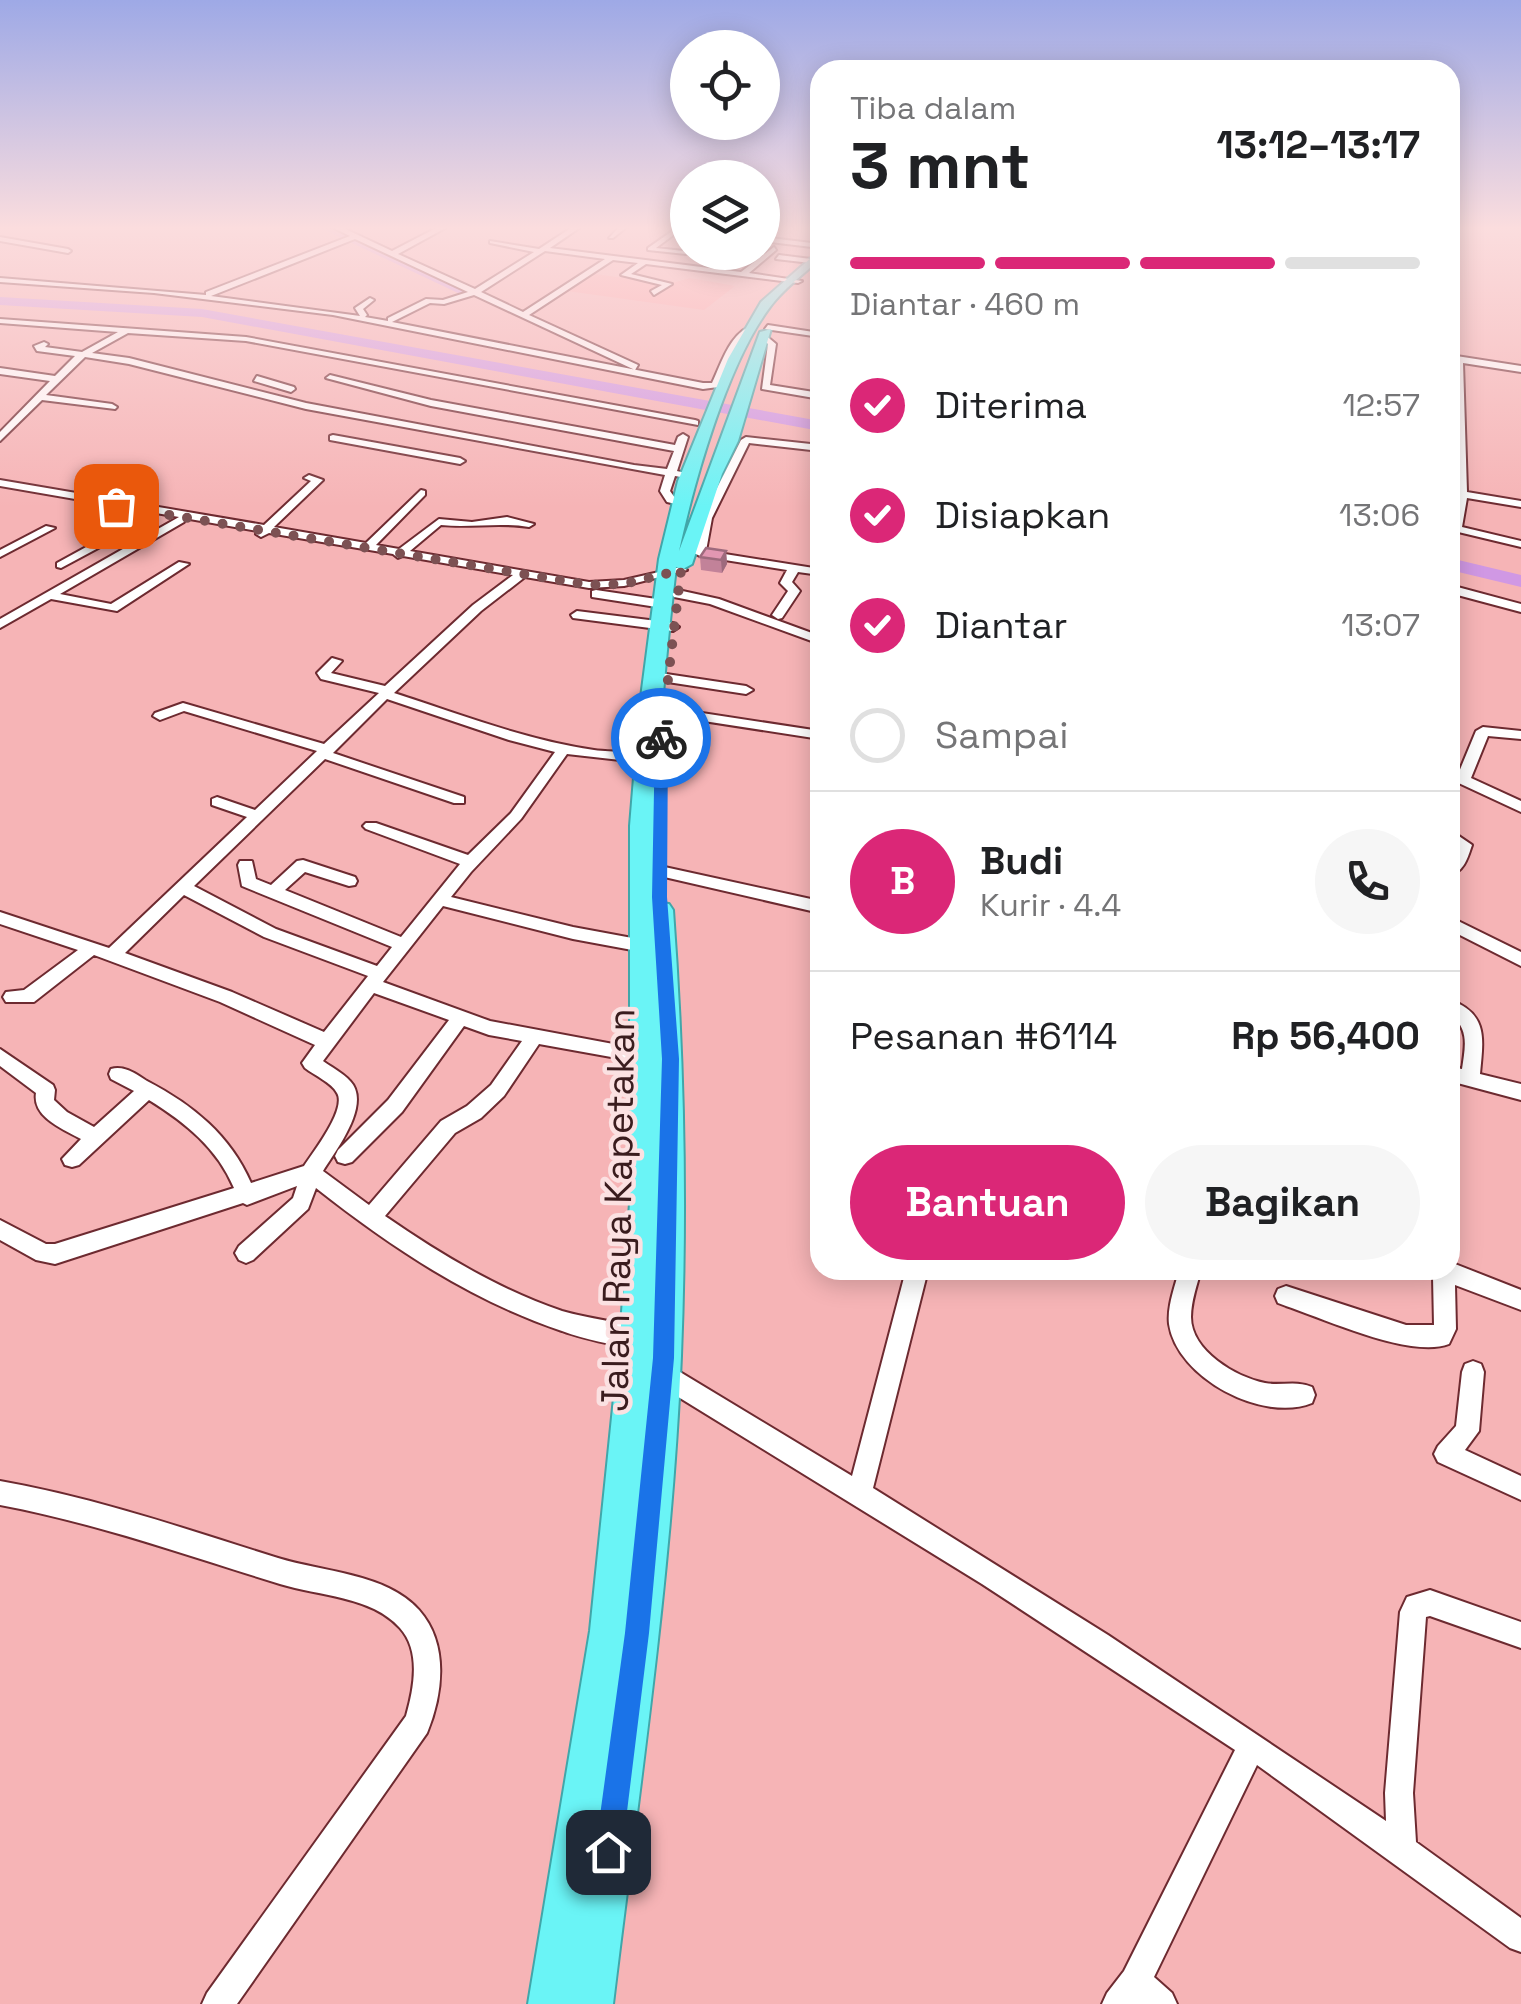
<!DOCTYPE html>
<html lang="id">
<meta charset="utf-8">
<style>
body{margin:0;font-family:"Space Grotesk",sans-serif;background:#f6f6f6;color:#202124;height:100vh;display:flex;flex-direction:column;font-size:38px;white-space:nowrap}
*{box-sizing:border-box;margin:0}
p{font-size:32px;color:#757577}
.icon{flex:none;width:55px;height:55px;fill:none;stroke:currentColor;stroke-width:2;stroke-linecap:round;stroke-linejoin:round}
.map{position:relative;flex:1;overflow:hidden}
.details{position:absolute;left:810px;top:60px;width:650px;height:1220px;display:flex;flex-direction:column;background:#fff;border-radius:30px;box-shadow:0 5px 25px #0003}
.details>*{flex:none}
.tools{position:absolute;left:670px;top:30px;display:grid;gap:20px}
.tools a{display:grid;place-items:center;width:110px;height:110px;border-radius:50%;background:#fff;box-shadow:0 5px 25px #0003;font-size:50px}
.pin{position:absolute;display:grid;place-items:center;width:85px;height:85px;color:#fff;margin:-42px;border-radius:20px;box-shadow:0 5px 15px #0006}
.courier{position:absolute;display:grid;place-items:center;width:100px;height:100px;margin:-50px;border:8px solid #1a73e8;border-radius:50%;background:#fff;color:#222;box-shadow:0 2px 12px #0007}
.summary em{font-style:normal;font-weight:600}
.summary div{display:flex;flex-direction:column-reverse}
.summary{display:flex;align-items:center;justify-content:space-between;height:170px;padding:0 40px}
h1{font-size:65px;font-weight:600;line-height:75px}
.bar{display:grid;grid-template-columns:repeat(4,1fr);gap:15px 10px;align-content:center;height:120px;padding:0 40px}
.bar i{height:12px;border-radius:8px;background:#e0e0e0}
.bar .active{background:#db2777}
.bar p{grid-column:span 4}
.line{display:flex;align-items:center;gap:25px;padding:0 40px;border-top:2px solid #e0e0e0}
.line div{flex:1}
.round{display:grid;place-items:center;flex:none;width:105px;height:105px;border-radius:52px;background:#f6f6f6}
ol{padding:0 40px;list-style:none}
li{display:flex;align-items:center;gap:30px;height:110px}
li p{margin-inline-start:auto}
li .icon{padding:10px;border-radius:50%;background:#db2777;color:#fff;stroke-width:4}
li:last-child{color:#757577}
li i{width:55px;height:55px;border:5px solid #e0e0e0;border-radius:50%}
.cta{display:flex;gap:20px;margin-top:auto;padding:20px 40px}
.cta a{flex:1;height:115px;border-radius:60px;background:#db2777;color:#fff;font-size:40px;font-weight:600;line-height:115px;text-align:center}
.cta a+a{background:#f6f6f6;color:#202124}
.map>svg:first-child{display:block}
.built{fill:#fda4a7}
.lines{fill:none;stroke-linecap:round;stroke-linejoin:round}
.river{fill:#d098e4;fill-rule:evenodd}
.minor-casing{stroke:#6d2a30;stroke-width:4}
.trunk-casing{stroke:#41a6a9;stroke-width:4}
.minor{fill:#fff;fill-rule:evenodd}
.trunk{fill:#6af4f6;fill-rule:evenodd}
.wall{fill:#c28299}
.shaded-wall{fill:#9e6a7d}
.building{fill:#e297b2;stroke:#9e6a7d;stroke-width:2.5}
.route{fill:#1a73e8}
.done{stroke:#7c5153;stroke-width:10;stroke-dasharray:0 18}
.labels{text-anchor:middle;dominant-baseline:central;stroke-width:9;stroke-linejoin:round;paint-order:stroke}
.street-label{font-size:38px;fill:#3a1c1e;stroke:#fbe1e2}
</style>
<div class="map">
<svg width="1521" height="2004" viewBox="0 0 1521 2004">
<rect width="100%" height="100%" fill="#f6b4b6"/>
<!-- built -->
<path class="built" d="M587,273L669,284L690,278L735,286L704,310L560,290Z"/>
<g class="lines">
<!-- river -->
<path class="river" d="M316,226H331L469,290L458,293Z
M0,297L202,309L820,421V431L202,317L0,305Z
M1450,558L1521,575V587L1450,570Z"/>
<!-- minor casing -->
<g class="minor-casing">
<path id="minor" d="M330,226H339L392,251L440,226H449L398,254L475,289L534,252L490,243V241L539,249L574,226H582L550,248L741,272L774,247L776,250L749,273L802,281L798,283L646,264L631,274L672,284L654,295L651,291L662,285L621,275L638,263L613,260L529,315L638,365L635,370L474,295L444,304L430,303L392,322L703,383H712C722,362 731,330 755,325V329L743,336L718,387L703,389L333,315L154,293L0,282V278L206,295V292L350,236ZM355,239L468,292L443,300L426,299L388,318V321L365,317L367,315L363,309L374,300L370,298L355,308L360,316L211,296ZM545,251L605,259L523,312L481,292Z
M620,226H628L613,238H609Z
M678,227L680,230L656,248L684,251L686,254L648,250V248Z
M0,237L68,249L71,251L68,253L0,241Z
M762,237L820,244V248L762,241Z
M779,255L811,259L815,261L811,263L776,259Z
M0,319L246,337L695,420L698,421V425L246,341L128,333L92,353L129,358L306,403L634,465L667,469L674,451L431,406L326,378L330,375L431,400L675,445L678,437L683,434L688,437L677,471L693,475L688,478L675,476L670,491L675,498L685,502L680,505L667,502L660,491L665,475L306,409L129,364L85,357L46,395L112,404L117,407L115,409L42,400L0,441V432L50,381L0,374V368L55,376L75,356L37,351L34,346L44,342L48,344L45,347L82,352L118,332L0,323Z
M768,325L820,333V337L765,329Z
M764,334L776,344L770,385L820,393V399L762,389L768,344L760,336Z
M1450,355L1521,366V372L1463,363L1467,492L1521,501V507L1467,498L1462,527L1521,541V547L1450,530L1457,501L1455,361H1450Z
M257,376L294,387L295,389L291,392L254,381Z
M333,435L460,458L465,461L460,464L330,440V436Z
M746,437L820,445V451L749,443L712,518L706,551L820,569V575L798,572L792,582L800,591L782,618L778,619L772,615L788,591L780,583L787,570L700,556L694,553L702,518L741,440Z
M309,475L323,480L274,527L366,543L421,490L425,491V495L376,545L399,549L439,519L472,522L507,517L534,524L529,527C500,522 471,528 441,525L410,551L589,582L624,580L681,567L687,570L624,586L589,588L525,577L481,611L394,693C460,714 525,740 594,750C612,753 640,749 654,759L647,763L567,754L521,819L471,872L451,897L573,927L643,940L649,942L651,946L649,950L643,952L573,939L443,906L383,982L490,1021L656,1052L659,1057L656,1062L650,1064L539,1044L504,1096L481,1118L455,1133L385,1216C440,1254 498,1289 562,1311C589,1319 619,1321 645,1331L648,1339L645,1347L637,1350C612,1344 586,1340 562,1331C470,1300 391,1247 316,1188L308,1209L253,1260L246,1263L239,1260L235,1253L239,1246L293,1198L297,1186L247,1205L243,1203L55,1264L36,1260L0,1240V1220L46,1244H55L234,1188C217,1148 186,1123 149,1100L79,1165L72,1167L65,1165L62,1159L81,1139C63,1129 32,1117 36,1093L0,1066V1049L53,1085L55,1090L54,1100L67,1112L94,1127L134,1091L111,1079L109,1074L111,1069C124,1065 136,1074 147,1081C193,1105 230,1135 251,1183L304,1166C313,1152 347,1109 337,1093C332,1083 314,1075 305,1068L302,1063L315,1045L220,1002L94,955L34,1002H6L3,997L6,992L24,990L78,950L0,924V912L109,948L247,817L212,805V799L217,797L255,810L317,751L184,711L160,720L153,716L155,713L183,703L324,744L379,693L321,679L317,673L332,658L342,661L331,673L385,686L473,605L513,575L403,556L398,558L393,554L269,533L261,537L256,534L258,531L184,518V522L60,594L111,604L179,562L189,564L117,611L51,599L0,628V619L179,517L156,513V517L61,568L57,567V563L150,512L0,486V480L264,525L311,481L304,478ZM387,699L509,740L555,752L511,813L468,855L376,823H366L363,826L366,829L460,864L401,937L285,890L305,872L349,886L355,885L357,881L355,877L303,860L297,861L271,885L256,879L252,861H240L238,865L242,886L392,947L377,966L276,929L194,886L325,759L454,803H464V797L333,753ZM184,895L264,937L368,976L324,1032L232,992L125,953ZM374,993L449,1020L388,1100L338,1150L335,1156L338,1162L345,1164L352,1162L402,1112L464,1026L489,1035L522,1041L491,1085L467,1106L441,1121L369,1205L323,1171C336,1150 372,1104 350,1081C343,1073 331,1067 323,1061Z
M46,526L55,528L0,557V550Z
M1450,585L1521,604V612L1450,593Z
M596,590L663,600L669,604L663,608L592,597V591Z
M678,590L719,599L820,636V644L710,604L674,597L672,594Z
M577,611L673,623L679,627L673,631L573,618L571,615Z
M653,672L746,686L753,690L746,694L648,679L647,676Z
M663,707L820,731V739L658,714V708Z
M1483,727L1521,731V739L1488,736L1471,778L1521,801V812L1450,779V769L1459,772L1476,731Z
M1450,830L1472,845C1468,857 1464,872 1450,875V860L1456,847L1450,842Z
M643,866H660L820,901V913L660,876L637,875L635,871Z
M1450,917L1521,952V966L1450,930Z
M1450,1000C1489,1014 1483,1040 1480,1074L1521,1084V1100L1450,1081V1067L1462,1069C1465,1048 1470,1028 1450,1015Z
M1450,1262L1521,1290V1310L1455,1285L1456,1329L1449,1344C1411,1359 1325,1319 1286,1306L1278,1303L1275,1296L1278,1289L1286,1286L1406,1325H1434L1433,1277L1430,1270H1450Z
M906,1270H928L873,1488L1108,1635L1386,1821L1385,1793L1400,1612L1407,1597L1430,1590L1521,1622V1648L1430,1616L1426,1617L1413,1793L1416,1842L1521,1918V1952L1510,1948L1257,1765L1154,1977L1172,1993L1177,2004H1102L1107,1993L1124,1971L1235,1750L982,1584L654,1382L651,1374L654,1366L662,1363L670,1366L852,1476Z
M1179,1270H1201C1197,1285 1191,1301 1191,1317C1191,1351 1236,1377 1265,1383C1281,1386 1296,1380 1312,1387L1315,1395L1312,1403C1263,1423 1177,1378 1169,1324C1167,1306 1175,1287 1179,1270Z
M1473,1361L1481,1364L1484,1372L1479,1431L1465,1450L1521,1476V1500L1438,1462L1434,1454L1438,1446L1456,1426L1462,1372L1465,1364Z
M0,1481C96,1498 186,1529 278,1558C322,1572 386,1573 419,1610C449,1644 443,1694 427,1733L237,2004H202L207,1993L406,1716C414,1688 421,1651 400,1628C372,1596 318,1596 280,1584C186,1555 96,1523 0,1505Z"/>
</g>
<!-- trunk casing -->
<g class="trunk-casing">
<path id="trunk" d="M820,250V259C804,274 783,289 770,307C727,364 694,482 679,551L760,332L771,329L738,441L722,474L692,564L683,569L676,567C663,679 653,789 655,902L669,904L673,910C684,1059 687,1207 681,1356C672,1573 639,1789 613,2004H528L590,1631L620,1339L630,1203V826L640,705L659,559L678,481L728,359L761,302Z"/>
</g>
<!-- minor -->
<use href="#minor" class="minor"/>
<!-- trunk -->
<use href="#trunk" class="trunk"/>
</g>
<!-- wall -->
<path class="wall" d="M726,551L727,564L722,573L701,570L700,557Z"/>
<!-- shaded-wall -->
<path class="shaded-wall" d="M726,551L727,564L722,573L721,560Z"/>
<!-- building -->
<path class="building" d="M706,548L726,551L721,560L700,557Z"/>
<!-- sky -->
<linearGradient id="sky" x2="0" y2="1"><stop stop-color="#9ea9e6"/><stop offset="0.45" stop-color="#fbddde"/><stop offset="1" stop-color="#fbddde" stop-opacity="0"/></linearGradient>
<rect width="1521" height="507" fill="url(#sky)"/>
<!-- route -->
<path class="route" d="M661,734L668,738L667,897L679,1059L674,1358L649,1633L622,1852L618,1862L608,1866L599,1862L595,1852L625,1633L653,1358L662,1059L652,897L655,738Z"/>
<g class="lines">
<!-- done -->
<path class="done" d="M116,506L589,585L624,584L681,570L661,738"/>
</g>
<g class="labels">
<!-- street labels -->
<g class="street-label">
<text transform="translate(618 1210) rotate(-89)">Jalan Raya Kapetakan</text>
</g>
</g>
</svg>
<div class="tools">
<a><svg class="icon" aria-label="locate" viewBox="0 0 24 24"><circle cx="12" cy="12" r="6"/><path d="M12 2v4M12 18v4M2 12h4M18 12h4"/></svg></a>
<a><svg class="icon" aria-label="layers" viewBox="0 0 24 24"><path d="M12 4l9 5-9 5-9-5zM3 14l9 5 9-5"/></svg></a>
</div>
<div class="pin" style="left:116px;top:506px;background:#ea580c"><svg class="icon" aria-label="bag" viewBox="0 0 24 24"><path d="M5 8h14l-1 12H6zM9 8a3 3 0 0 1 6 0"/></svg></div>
<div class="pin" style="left:608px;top:1852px;background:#1f2937"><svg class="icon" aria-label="home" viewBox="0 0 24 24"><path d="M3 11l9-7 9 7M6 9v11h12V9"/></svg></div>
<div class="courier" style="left:661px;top:738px"><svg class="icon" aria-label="bike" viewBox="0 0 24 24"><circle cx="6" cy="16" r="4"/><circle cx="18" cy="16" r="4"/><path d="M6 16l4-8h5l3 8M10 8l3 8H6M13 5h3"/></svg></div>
<section class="details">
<div class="summary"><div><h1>3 mnt</h1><p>Tiba dalam</p></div><em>13:12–13:17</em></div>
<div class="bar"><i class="active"></i><i class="active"></i><i class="active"></i><i></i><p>Diantar · 460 m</p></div>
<ol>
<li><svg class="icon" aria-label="check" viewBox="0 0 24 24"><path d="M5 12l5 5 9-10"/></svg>Diterima<p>12:57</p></li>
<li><svg class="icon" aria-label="check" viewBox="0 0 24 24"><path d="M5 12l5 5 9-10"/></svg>Disiapkan<p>13:06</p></li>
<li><svg class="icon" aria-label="check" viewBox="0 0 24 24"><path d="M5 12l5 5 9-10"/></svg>Diantar<p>13:07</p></li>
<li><i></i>Sampai</li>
</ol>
<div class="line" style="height:180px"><b class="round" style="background:#db2777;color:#fff">B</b><div><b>Budi</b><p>Kurir · 4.4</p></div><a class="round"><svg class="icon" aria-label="phone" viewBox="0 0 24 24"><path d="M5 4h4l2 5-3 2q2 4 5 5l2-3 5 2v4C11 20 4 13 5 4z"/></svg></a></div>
<div class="line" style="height:130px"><div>Pesanan #6114</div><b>Rp 56,400</b></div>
<div class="cta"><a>Bantuan</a><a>Bagikan</a></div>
</section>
</div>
